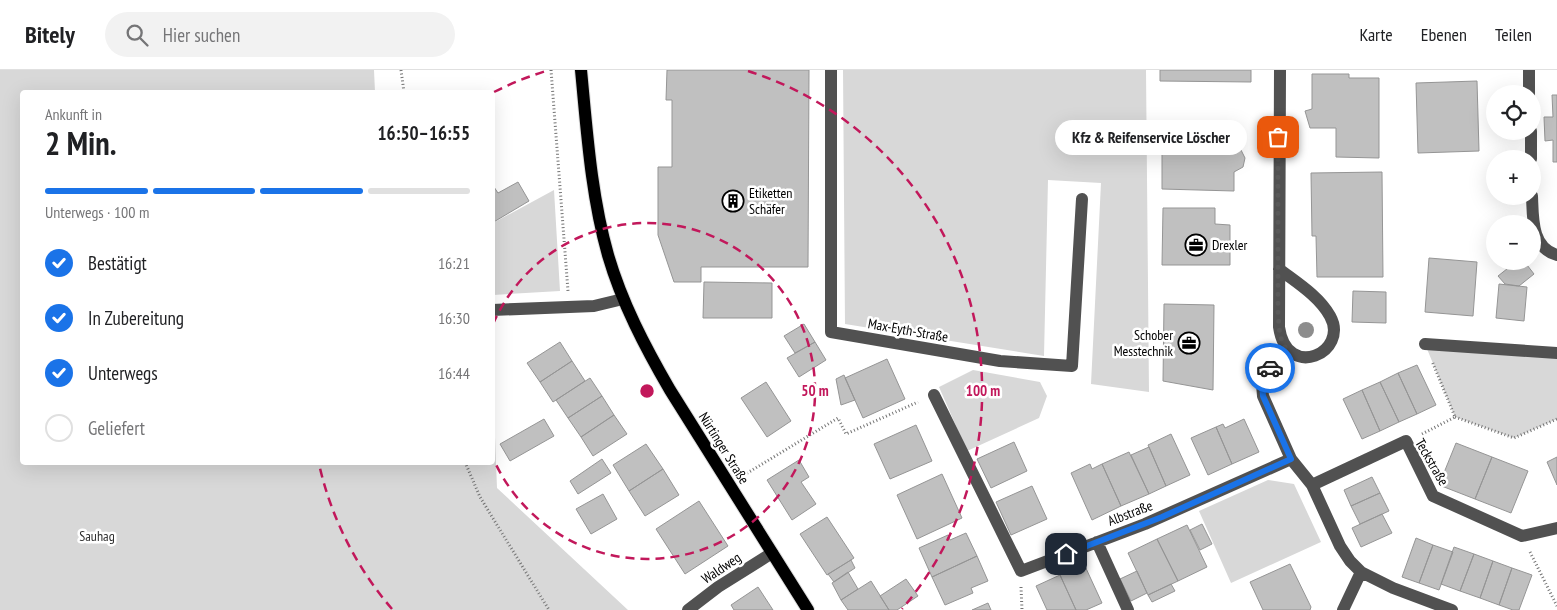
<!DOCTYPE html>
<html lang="de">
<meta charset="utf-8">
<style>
body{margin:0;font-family:"PT Sans Narrow",sans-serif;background:#f2f2f2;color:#202124;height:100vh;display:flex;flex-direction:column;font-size:19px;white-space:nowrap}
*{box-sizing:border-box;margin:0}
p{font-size:16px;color:#757577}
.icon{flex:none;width:28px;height:28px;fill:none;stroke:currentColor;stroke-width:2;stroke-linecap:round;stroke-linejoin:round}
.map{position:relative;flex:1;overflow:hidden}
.drawer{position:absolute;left:20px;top:20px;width:475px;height:375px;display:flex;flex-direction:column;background:#fff;border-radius:5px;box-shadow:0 5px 20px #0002}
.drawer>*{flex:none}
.fabs{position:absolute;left:1486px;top:15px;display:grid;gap:10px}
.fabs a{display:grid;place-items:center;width:55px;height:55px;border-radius:50%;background:#fff;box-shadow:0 5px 20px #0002;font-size:25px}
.pin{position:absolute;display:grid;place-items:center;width:42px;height:42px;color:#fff;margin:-21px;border-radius:10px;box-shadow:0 2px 8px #0006}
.courier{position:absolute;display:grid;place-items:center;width:50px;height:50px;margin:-25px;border:4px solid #1a73e8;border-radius:50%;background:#fff;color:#222;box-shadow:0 1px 6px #0007}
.bubble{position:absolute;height:35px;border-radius:18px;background:#fff;box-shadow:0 5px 20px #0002;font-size:16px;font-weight:800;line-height:35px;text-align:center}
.summary em{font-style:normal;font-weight:800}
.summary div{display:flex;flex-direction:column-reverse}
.summary{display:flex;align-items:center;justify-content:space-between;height:85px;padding:0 25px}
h1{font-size:32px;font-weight:800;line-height:38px}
.bar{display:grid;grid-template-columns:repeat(4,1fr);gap:8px 5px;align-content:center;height:60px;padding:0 25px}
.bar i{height:6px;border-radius:4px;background:#e0e0e0}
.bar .selected{background:#1a73e8}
.bar p{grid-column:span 4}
ol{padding:0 25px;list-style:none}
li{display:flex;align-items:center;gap:15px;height:55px}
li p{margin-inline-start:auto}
li .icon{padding:5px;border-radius:50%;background:#1a73e8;color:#fff;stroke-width:4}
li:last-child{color:#757577}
li i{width:28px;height:28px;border:2px solid #e0e0e0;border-radius:50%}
header{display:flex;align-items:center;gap:30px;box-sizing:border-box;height:70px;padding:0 25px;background:#fff;border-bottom:1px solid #e0e0e0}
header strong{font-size:24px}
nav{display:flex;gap:28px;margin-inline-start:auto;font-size:18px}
.search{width:350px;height:45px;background:#f2f2f2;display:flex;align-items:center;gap:12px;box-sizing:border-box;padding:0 18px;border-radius:28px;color:#757577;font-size:19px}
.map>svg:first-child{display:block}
.green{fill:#d8d8d8}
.building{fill:#c0c0c0;stroke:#959595}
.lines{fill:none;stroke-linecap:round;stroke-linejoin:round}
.major-casing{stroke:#dbdbdb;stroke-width:14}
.path{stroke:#737373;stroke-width:3;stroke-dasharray:1 2.5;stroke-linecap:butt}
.minor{stroke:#515151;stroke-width:12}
.major{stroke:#000;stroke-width:12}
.tree{fill:#8d8d8d}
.done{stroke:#595959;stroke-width:5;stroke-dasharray:0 9}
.route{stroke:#1a73e8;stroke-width:6}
.ring{fill:none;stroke:#c2185b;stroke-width:2.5;stroke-dasharray:9 6}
.labels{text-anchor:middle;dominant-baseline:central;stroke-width:5;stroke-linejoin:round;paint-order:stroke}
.poi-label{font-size:14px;fill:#000;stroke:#fff;text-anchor:start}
.street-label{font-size:14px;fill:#000;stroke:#fff}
.park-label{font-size:14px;fill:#2f2f2f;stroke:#fff}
.centre{fill:#c2185b;stroke:#fff;stroke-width:2.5}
.ring-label{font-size:15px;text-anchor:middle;font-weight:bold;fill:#c2185b;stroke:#fff;stroke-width:5;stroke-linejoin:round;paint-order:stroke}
</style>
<header>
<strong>Bitely</strong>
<div class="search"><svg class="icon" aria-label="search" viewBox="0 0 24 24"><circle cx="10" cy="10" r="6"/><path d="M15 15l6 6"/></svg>Hier suchen</div>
<nav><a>Karte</a><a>Ebenen</a><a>Teilen</a></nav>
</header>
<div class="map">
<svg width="1557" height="540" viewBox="0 0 1557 540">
<rect width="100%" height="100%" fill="#fff"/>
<!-- green -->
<path class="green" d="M0,0H374L375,22H22V392H492L493,316L497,418L628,540H0Z
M843,0H1146L1149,322L1091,314L1101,113L1048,110L1044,286L845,254Z
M554,120L560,221L493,225V153Z
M1425,274L1557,283V349L1514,368L1455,347Z
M973,300L1040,312L1047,326L1039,348L967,381L939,317Z
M1268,410L1294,414L1321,472L1231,513L1199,441Z"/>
<!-- building -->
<path class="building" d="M667,0H809L808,197H701V212H674L658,165V97H672V30H666Z
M1160,0H1251V12L1160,11Z
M1312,4H1349V8H1379V88L1336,87V58H1310L1305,41L1312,39Z
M1477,11L1479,81L1418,83L1416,13Z
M1552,25H1557V92H1553V70L1545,71L1544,47H1553Z
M1234,56V75L1240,78L1245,88L1243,97L1234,102V121L1162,119V57Z
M1382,102L1383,207H1317L1316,166H1312L1311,103Z
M518,112L529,131L492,153V114L498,123Z
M1163,138H1215V154L1230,155V195H1162Z
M1429,188L1477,192L1473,246L1425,242Z
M1517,191H1524L1534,204L1519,216L1505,214L1498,206Z
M704,212L772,213V248H703Z
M1499,214L1527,217L1524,251L1496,248Z
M1353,221L1386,222V253L1352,252Z
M1164,234L1214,235L1213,320L1163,311Z
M804,254L815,272L795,283L784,266Z
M560,272L572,291L540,312L527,293Z
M815,272L826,290L799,307L787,288Z
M887,289L905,329L863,348L845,308Z
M572,291L585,311L553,332L540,312Z
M1417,295L1436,335L1417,344L1398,303Z
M1398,303L1417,344L1399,352L1380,312Z
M844,305L855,330L841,335L836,309Z
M590,308L602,326L568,348L556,330Z
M766,312L791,351L767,367L741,328Z
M1380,312L1399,352L1380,361L1362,320Z
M1362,320L1380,361L1362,369L1343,329Z
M602,326L614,345L581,367L568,348Z
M614,345L627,364L593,386L581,367Z
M544,349L554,366L510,391L500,374Z
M1244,349L1259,382L1232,394L1216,357L1223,354L1225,358Z
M916,355L932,391L890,409L874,374Z
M1216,357L1232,394L1208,405L1191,368Z
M1171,364L1190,405L1166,416L1148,375Z
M1014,372L1027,401L991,418L977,389Z
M1456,373L1492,387L1475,429L1439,415Z
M646,374L663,399L629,421L613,395Z
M1149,377L1166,416L1149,424L1131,385Z
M1129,382L1149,424L1121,436L1102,394Z
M1492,387L1528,401L1511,443L1475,429Z
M1557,387V415L1547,392Z
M602,389L611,403L578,424L570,411Z
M799,390L809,407L801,412L816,434L792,450L767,410Z
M1090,394L1092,399L1102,394L1121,436L1092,450L1071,403Z
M663,399L679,425L645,446L629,421Z
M942,404L962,448L917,469L897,425Z
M1372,407L1380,423L1351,436L1344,420Z
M1032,416L1047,449L1011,465L996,432Z
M1380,423L1389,441L1360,454L1351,436Z
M603,424L617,449L591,464L576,439Z
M699,431L728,476L685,504L656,459Z
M1382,444L1392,463L1361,477L1352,458Z
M827,447L854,488L827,505L800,464Z
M1202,454L1212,474L1200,480L1190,460Z
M1187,455L1207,497L1178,511L1157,469Z
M966,463L977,486L932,507L919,478L948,465L950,470Z
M1416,468L1433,475L1419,513L1402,507Z
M1157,469L1178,511L1148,525L1128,483Z
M1433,475L1453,482L1439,520L1419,513Z
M1454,477L1474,484L1460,521L1441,514Z
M1474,484L1493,491L1480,528L1460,521Z
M977,486L988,511L971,518L973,523L945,535L932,507Z
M851,490L855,498L834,512L828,504Z
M1493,491L1512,498L1499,535L1480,528Z
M1084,494L1102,533L1086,540H1076L1060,505Z
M1290,494L1311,537L1310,540H1263L1250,512Z
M1512,498L1532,505L1519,540H1513L1499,535Z
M1137,501L1147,523L1131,531L1120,509Z
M848,502L858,519L841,530L832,513Z
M1060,505L1076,540H1047L1036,516Z
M906,509L918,526L897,540H889L880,526Z
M871,511L889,540H848L841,530Z
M1171,514L1175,521L1152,532L1148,525Z
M758,517L773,540H734L731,535Z
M988,533L991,540H972Z"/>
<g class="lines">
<!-- major casing -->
<g class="major-casing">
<path id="major" d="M581,0C587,62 591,125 608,185C622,233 645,277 670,320L808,540"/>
</g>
<!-- path -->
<path class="path" d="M401,0L404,22
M551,0L568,221
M1455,347L1514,368L1557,349
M1422,364L1455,347L1432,291
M465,392L480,427L549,540
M744,405L838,348L846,364L918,332
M1530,482L1557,536
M1021,517L1022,540"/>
<!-- minor -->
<path class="minor" d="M831,0V262L1000,291L1072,296L1082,129
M1529,0V24
M1531,61V89
M1532,126C1533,147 1531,178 1557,185
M1279,199C1296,212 1319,226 1330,246C1350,282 1287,312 1279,257L1280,0
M492,240L594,236L623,229
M1425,274L1557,283
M1286,279L1270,298L1262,314L1263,326L1291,389L1312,415L1340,476L1350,491L1361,502L1393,518L1452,540
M934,325L1021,501L1145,454L1291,389
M1312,415L1406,371L1433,426L1522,466L1557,458
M1097,472L1128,540
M688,540L718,517L772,483
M1343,540L1361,502"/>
<!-- major -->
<use href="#major" class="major"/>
</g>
<!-- trees -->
<circle class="tree" cx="1306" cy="260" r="8"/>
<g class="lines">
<!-- done -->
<path class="done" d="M1270,298L1286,279L1280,266L1278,244V67"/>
<!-- route -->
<path class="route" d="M1066,484L1162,447L1291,389L1263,326L1262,314L1270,298"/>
</g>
<!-- distance rings -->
<g class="ring">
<path d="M493 254A168 168 0 1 1 493 388"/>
<path d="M392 539A336 336 0 0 1 319 394M494 22A336 336 0 0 1 546 1M748 1A336 336 0 0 1 902 539"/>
</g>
<!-- icons -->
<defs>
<g id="building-ring" transform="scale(1.125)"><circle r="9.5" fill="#fff" stroke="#000" stroke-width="1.5"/><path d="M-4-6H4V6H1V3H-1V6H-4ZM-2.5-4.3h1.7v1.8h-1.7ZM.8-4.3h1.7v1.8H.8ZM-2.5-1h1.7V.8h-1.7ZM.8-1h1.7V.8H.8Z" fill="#000"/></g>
<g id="office-ring" transform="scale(1.125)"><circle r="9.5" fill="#fff" stroke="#000" stroke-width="1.5"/><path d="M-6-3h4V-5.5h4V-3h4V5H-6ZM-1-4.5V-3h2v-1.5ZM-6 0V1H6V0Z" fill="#000"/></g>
</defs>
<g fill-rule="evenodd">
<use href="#building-ring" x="733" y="131"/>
<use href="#office-ring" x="1196" y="175"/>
<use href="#office-ring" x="1189" y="273"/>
</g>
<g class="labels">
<!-- poi labels -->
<g class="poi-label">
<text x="749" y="123">Etiketten<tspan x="749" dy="16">Schäfer</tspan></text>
<text x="1212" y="175">Drexler</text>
<text x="1173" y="265" text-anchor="end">Schober<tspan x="1173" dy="16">Messtechnik</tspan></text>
</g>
<!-- street labels -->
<g class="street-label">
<text transform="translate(908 260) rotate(10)">Max-Eyth-Straße</text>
<text transform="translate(724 378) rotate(58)">Nürtinger Straße</text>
<text transform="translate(1432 392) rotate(60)">Teckstraße</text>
<text transform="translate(1130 443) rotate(-21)">Albstraße</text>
<text transform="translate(721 498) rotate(-34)">Waldweg</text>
</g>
<!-- park labels -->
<g class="park-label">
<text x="97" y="466">Sauhag</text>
</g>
</g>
<circle cx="647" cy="321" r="8" class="centre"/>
<g class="ring-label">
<text x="815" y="326">50 m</text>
<text x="983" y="326">100 m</text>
</g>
</svg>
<div class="fabs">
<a><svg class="icon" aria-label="locate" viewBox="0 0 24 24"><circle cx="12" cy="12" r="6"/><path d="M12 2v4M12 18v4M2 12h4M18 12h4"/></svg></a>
<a>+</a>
<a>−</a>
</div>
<div class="pin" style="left:1278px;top:67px;background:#ea580c"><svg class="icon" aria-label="bag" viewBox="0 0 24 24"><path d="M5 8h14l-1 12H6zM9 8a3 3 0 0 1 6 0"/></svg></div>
<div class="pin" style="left:1066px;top:484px;background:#1f2937"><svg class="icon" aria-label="home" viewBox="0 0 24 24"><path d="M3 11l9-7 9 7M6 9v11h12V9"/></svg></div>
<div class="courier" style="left:1270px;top:298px"><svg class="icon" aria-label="car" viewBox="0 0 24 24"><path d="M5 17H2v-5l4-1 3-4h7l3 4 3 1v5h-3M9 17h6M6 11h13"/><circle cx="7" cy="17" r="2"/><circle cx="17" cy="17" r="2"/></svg></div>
<div class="bubble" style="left:1055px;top:50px;width:192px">Kfz &amp; Reifenservice Löscher</div>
<section class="drawer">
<div class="summary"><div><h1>2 Min.</h1><p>Ankunft in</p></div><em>16:50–16:55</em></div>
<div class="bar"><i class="selected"></i><i class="selected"></i><i class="selected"></i><i></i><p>Unterwegs · 100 m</p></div>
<ol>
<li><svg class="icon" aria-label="check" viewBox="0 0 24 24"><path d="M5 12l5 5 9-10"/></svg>Bestätigt<p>16:21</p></li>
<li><svg class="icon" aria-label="check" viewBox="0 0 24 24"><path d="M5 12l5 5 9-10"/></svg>In Zubereitung<p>16:30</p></li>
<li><svg class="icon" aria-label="check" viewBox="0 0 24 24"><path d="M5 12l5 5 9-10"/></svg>Unterwegs<p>16:44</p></li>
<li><i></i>Geliefert</li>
</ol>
</section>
</div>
